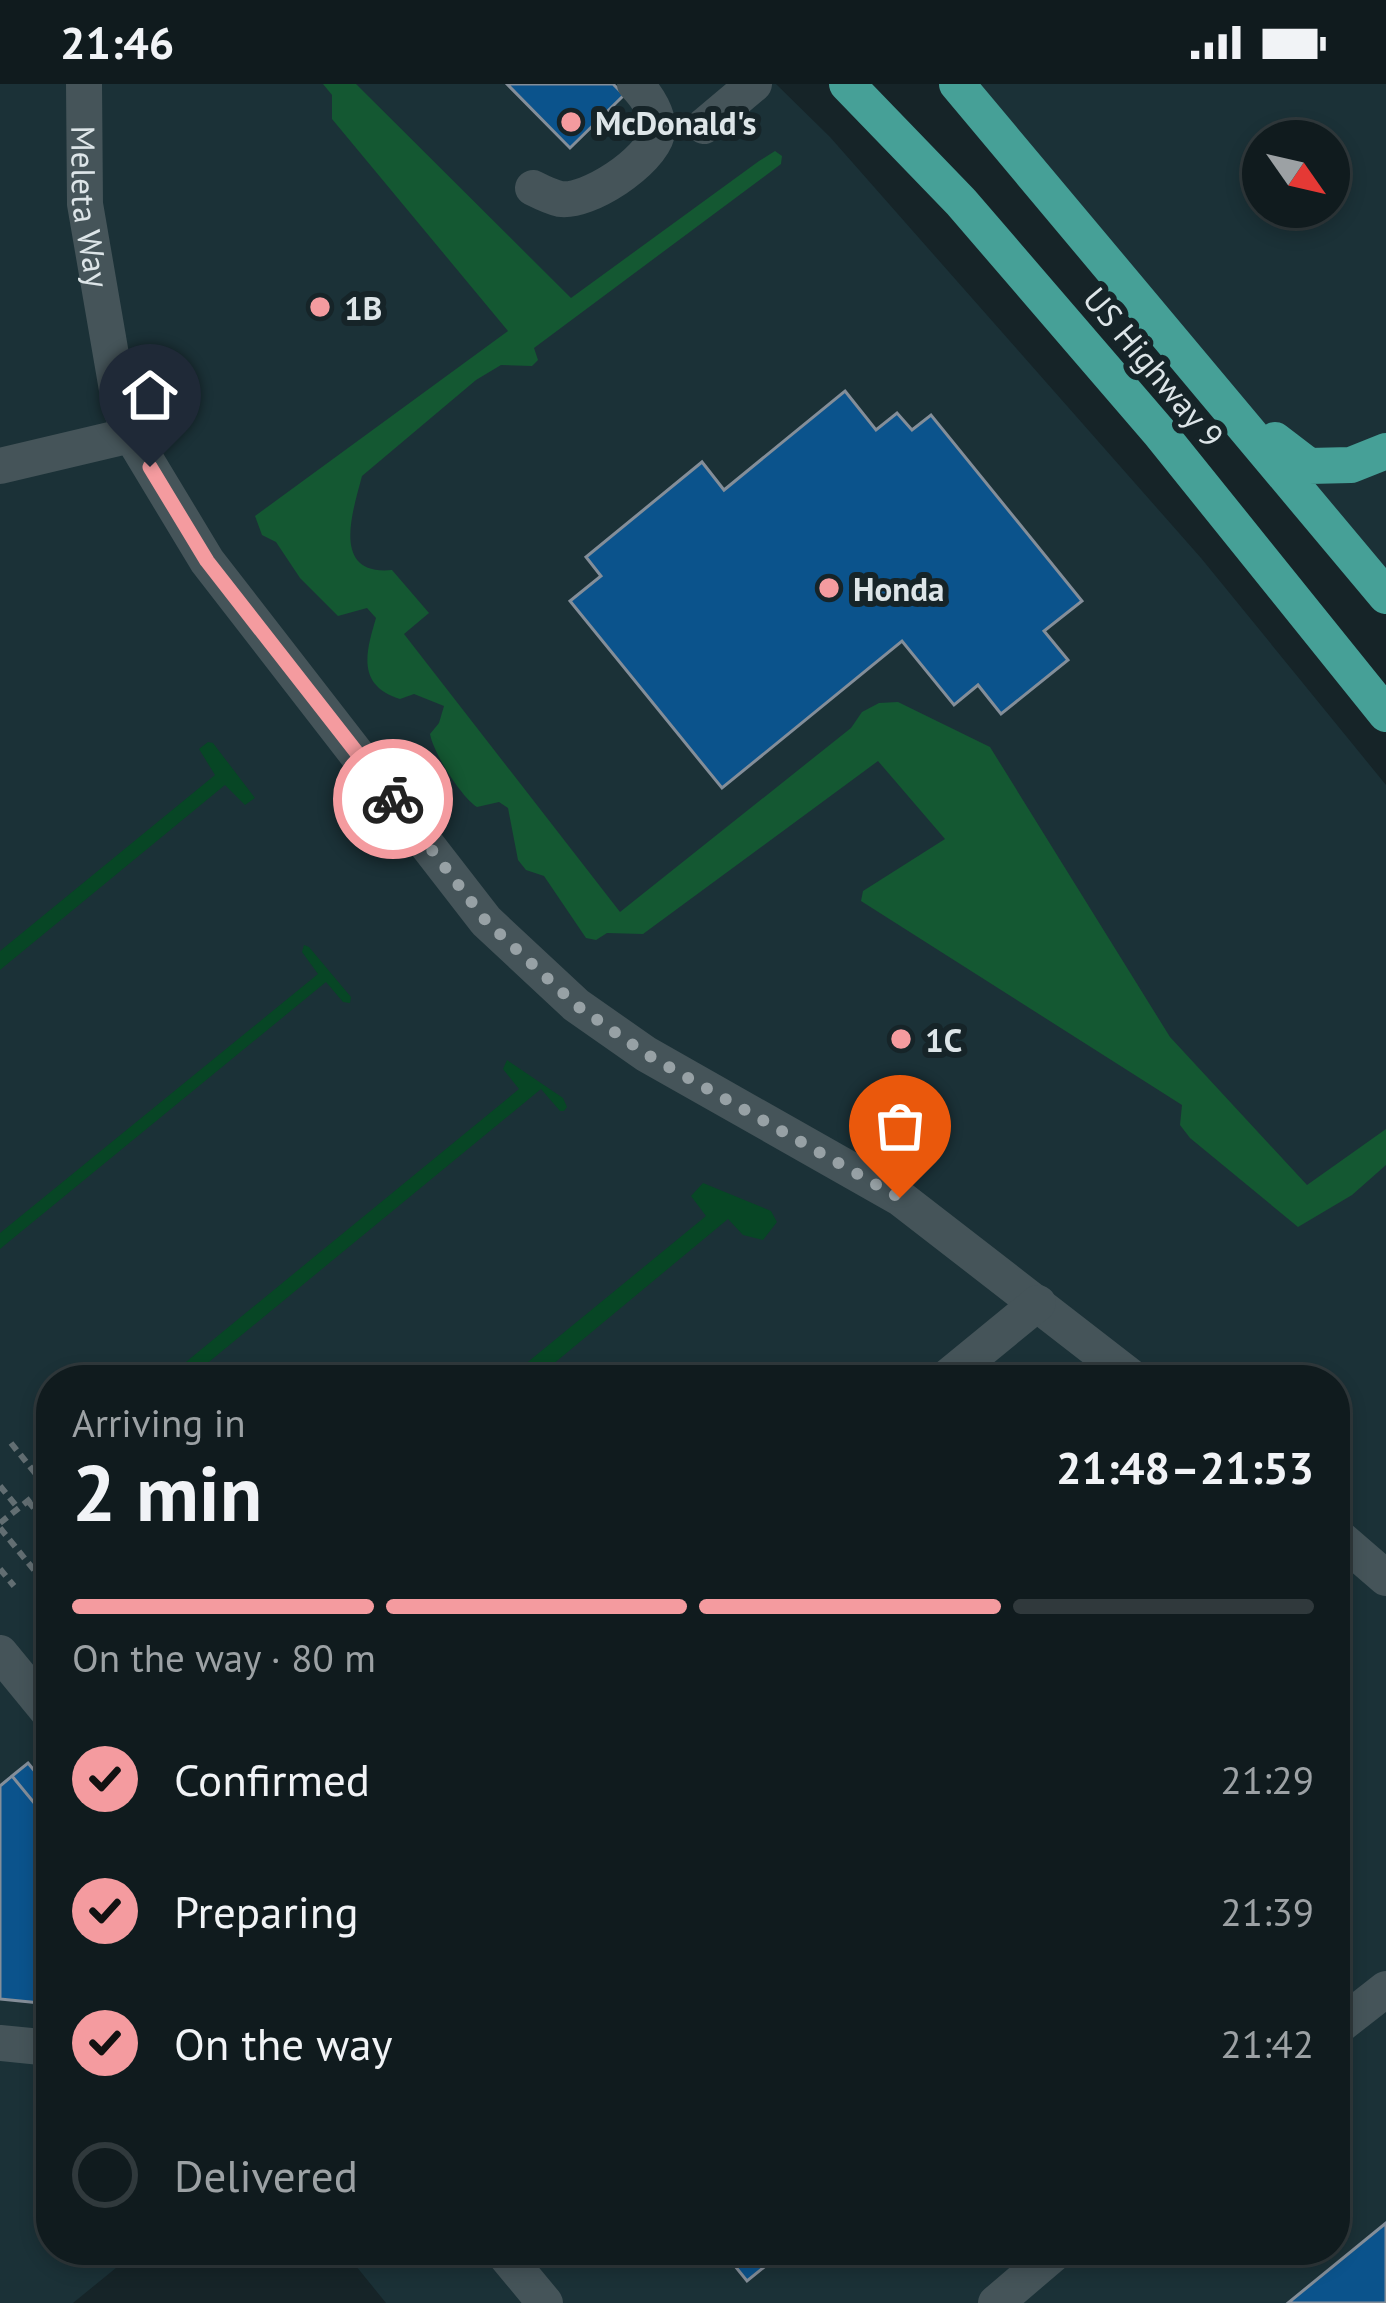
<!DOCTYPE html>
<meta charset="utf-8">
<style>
body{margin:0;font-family:"PT Sans",sans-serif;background:#192427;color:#f1f3f6;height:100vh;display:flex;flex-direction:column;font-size:45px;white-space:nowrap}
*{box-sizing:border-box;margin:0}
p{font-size:39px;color:#9ca1a4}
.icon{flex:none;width:66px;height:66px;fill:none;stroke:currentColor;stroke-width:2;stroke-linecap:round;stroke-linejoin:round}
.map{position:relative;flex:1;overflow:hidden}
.details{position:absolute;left:36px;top:1281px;width:1314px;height:900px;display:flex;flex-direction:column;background:#101b1e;border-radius:48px;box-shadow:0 6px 18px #0003,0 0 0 3px #30393c}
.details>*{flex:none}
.needle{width:78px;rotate:124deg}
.fabs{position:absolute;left:1242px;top:36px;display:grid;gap:24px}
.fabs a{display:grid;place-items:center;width:108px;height:108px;border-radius:50%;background:#101b1e;box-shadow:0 6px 18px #0003,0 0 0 3px #30393c;font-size:60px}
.pin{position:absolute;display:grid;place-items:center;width:102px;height:102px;color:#fff;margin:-123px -51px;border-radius:50% 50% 50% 0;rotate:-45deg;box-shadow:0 0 12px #0007}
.pin .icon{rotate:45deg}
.courier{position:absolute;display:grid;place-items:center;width:120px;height:120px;margin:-60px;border:9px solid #f49b9f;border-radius:50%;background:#fff;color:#222;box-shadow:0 3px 15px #0007}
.headline em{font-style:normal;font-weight:700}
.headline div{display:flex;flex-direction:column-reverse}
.headline{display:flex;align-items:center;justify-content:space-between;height:204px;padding:0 36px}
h1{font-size:78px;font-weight:700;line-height:90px}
.bar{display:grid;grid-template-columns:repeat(4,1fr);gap:18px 12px;align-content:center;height:144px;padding:0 36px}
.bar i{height:15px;border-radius:9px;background:#30393c}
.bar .selected{background:#f49b9f}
.bar p{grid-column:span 4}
ol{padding:0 36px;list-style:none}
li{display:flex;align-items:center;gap:36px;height:132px}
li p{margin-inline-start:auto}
li .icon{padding:12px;border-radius:50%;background:#f49b9f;color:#111;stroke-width:4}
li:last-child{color:#9ca1a4}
li i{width:66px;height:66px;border:6px solid #30393c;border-radius:50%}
.status{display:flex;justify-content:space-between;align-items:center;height:84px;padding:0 60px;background:#101b1e;direction:ltr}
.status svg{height:33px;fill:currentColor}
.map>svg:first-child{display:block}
.built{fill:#1b3137;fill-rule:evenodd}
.green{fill:#074625}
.forest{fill:#145832}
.building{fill:#0b538c;stroke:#848e99;stroke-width:3}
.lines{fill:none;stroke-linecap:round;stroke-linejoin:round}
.path{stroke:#626e72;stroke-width:6;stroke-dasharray:9 6;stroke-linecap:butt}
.minor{stroke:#455459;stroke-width:36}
.highway{stroke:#46a097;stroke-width:36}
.done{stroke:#97a1a5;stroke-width:12;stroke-dasharray:0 21.6}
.route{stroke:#f49b9f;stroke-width:15}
.poi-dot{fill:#f49b9f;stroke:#162428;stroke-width:4.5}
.labels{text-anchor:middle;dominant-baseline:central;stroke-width:12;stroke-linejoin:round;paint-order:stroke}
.poi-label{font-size:33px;font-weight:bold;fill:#dde5e8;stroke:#162428;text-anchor:start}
.street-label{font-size:33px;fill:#dde5e8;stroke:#162428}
</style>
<div class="status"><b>21:46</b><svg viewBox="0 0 49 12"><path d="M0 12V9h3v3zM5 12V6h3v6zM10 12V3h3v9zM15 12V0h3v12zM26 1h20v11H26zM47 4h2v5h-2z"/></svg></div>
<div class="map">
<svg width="1386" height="2219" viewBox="0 0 1386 2219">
<rect width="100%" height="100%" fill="#162428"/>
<!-- built -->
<path class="built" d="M0,0H776L830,53L1201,474L1386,701V2219H386L343,2166H1335V1296H51V2166H138L73,2219H0Z
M957,0H1386V512ZM1263,57H1329V123H1263Z"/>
<!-- green -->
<path class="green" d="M208,658L213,659L255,714L245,721L225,701L0,886V867L215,691L199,665Z
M304,861L309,863L351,913L350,919L343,918L326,898L0,1165V1149L318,890L302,868Z
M507,976L563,1014L567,1023L564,1027H560L541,1005L187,1296H164L519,1005L503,985Z
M703,1099L771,1127L777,1138L763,1156L743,1151L728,1135L534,1296H506L706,1132L691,1112Z"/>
<!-- forest -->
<path class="forest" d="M323,0H356L571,214L759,77L775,67L782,72L781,80L534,264L538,276L532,282L501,281L476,296L362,392C353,427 330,492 392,486L429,529L404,550L620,828L851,644L862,628L879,619L898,618L990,663L1170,953L1307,1101L1386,1045V1081L1352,1111L1298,1143L1190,1054L1180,1041L1182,1021L861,817L863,807L945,755L878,677L643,850L607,849L596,856L586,854L544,792L526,786L518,776L508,724L499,718L477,723C461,713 433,668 430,650L439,639L444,622L414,610L400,615C356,601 366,568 376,534L367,524L338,532L300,494L276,458L262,451L255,432L508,247L332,35V11Z"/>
<!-- building -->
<path class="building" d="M507,0H613L624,11L570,64Z
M845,307L876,346L897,329L912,346L931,331L1082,517L1044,547L1068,576L1001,630L978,601L954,621L902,557L722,704L570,517L601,492L586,473L702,378L724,406Z
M28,1679L51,1707V1727L40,1726L12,1692Z
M12,1692L40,1726L51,1727V1920L0,1915V1702Z
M1386,2139V2219H1288Z
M722,2166H785L747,2197Z"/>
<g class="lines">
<!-- path -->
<path class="path" d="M11,1359L51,1409
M0,1402L18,1424
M28,1417L51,1445
M0,1439L49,1400
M0,1444L34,1486
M0,1485L14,1502"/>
<!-- minor -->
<g class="minor">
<path id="s1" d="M84,0L85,120L120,323L131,351L207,477L486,837L576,921L646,970L900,1114L1135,1296"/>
<path d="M704,42L754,0"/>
<path d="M533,104C541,108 551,113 560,115C588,119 650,78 657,50C661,33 647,12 635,0"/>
<path d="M0,382L131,351"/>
<path d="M944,1296L1038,1219"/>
<path d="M1335,1450L1386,1494"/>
<path d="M0,1569L51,1631"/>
<path d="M1335,1945L1386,1905"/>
<path d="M0,1959L51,1964"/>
<path d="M501,2166L545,2219"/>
<path d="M996,2219L1058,2166"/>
</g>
<!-- highway -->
<path class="highway" d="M847,0L961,118L1159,348L1386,630
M957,0L1386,512
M1275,356L1309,382L1351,381L1386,367"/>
</g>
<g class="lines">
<!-- done -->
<path class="done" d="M393,715L486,837L576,921L646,970L900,1114"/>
<!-- route -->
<path class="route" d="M150,383L207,477L393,715"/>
</g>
<!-- markers -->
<g class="poi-dot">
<circle cx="571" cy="38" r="12"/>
<circle cx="320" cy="223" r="12"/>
<circle cx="829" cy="504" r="12"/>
<circle cx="901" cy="955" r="12"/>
</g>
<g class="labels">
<!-- poi labels -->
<g class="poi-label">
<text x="595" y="38">McDonald's</text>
<text x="344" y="223">1B</text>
<text x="853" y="504">Honda</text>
<text x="925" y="955">1C</text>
</g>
<!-- street labels -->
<g class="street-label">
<text stroke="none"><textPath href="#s1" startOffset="123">Meleta Way</textPath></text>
<text transform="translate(1154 283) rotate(50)">US Highway 9</text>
</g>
</g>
</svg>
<div class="fabs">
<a><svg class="needle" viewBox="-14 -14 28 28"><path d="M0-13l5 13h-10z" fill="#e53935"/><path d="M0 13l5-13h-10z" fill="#9ca1a4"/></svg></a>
</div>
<div class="pin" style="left:900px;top:1114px;background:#ea580c"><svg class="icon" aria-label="bag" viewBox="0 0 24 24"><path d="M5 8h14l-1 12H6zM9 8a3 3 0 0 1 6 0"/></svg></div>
<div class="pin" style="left:150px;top:383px;background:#1f2937"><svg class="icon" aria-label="home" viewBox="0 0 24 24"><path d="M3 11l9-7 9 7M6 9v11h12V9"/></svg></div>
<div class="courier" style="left:393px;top:715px"><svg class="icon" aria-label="bike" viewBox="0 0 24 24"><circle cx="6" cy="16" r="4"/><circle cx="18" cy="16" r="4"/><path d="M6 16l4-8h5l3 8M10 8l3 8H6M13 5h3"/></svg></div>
<section class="details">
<div class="headline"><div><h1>2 min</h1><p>Arriving in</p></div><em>21:48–21:53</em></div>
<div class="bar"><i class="selected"></i><i class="selected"></i><i class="selected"></i><i></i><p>On the way · 80 m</p></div>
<ol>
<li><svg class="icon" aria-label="check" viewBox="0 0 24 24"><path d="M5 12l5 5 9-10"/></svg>Confirmed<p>21:29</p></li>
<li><svg class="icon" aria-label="check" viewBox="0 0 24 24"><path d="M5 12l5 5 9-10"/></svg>Preparing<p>21:39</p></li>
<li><svg class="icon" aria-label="check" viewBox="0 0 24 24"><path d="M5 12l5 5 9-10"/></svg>On the way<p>21:42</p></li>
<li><i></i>Delivered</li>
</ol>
</section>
</div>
